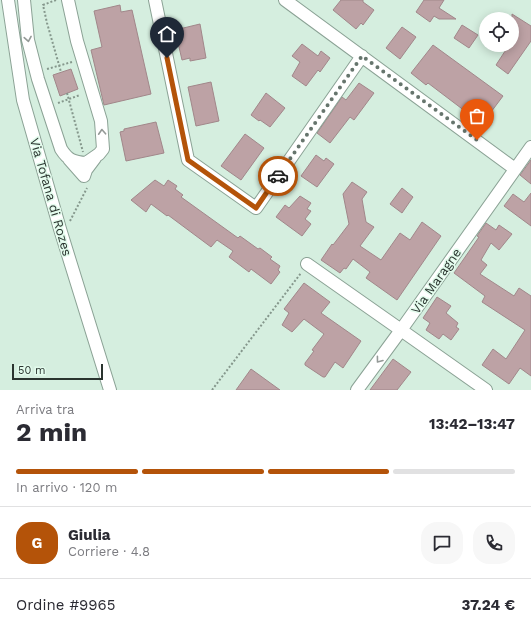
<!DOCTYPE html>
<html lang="it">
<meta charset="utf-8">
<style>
body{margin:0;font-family:"Work Sans",sans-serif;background:#f7f7f7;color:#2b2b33;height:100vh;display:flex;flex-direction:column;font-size:15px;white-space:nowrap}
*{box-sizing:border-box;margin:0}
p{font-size:13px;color:#7c7c81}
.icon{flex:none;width:22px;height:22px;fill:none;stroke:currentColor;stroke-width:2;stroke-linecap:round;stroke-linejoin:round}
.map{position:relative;height:390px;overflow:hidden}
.sheet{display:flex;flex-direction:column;background:#fff;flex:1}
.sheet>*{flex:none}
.buttons{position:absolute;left:479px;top:12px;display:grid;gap:8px}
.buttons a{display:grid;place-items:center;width:40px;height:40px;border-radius:50%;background:#fff;box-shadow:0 2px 10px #0003;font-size:20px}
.scale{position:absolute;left:12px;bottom:10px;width:91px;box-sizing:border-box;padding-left:4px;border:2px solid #2a342f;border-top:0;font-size:11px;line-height:14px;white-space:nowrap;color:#2a342f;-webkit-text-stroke:3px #e2fbec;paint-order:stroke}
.pin{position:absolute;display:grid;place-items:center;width:34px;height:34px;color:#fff;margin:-41px -17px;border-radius:50% 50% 50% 0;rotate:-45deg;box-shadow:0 0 4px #0007}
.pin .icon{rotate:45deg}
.courier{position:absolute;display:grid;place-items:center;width:40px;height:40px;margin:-20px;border:3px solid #b45309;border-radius:50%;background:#fff;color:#222;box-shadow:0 1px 5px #0007}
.overview em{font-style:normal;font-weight:700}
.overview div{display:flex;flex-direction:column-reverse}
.overview{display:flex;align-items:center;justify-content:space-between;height:68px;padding:0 16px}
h1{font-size:26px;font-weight:700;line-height:30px}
.bar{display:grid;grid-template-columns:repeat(4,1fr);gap:6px 4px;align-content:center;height:48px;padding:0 16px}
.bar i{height:5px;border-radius:3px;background:#e1e1e2}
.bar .selected{background:#b45309}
.bar p{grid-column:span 4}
.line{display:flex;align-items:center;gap:10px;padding:0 16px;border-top:1px solid #e1e1e2}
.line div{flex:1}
.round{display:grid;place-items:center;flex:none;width:42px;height:42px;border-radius:16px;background:#f7f7f7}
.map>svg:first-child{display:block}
.building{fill:#bda2a5;stroke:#a1878a}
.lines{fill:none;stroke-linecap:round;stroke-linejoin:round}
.minor-casing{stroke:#8ba295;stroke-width:14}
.path{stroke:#85978c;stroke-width:2;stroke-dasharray:2 2;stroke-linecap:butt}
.minor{stroke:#fff;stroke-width:12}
.oneway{stroke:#949a97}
.done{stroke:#66756d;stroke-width:4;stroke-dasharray:0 7.2}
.route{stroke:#b45309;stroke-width:5}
.labels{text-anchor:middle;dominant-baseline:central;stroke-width:3;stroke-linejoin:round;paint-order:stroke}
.street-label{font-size:13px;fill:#2a342f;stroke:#e2fbec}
</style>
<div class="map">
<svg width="531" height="390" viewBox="0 0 531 390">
<rect width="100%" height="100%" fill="#d5eedf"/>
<!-- building -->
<path class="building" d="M341,0H363V2L374,10L363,25L361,23L356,29L333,10Z
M424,0H444L439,8L456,19H439L434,16L430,22L416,12Z
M120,5L121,12L132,10L151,94L104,105L91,50L102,47L94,11Z
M512,14L531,26V41L508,74L496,65L509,45H512Z
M200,24L206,58L190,61V58L182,60L175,30Z
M462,25L478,35L469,48L454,38Z
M402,27L416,37L400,59L386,48Z
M302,44L318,56L321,51L330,58L320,72L318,70L306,86L292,76L300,62L292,56Z
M433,45L503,96L482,124L428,83L426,85L411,73Z
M71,69L78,89L60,96L53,75Z
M211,82L219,121L196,126L188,87Z
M359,83L374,93L354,120L350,117L330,143L317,133L342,97L346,100Z
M266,93L285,108L270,127L260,120L259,121L251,115Z
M156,122L164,153L126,161L120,132L124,131V129Z
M245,134L264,148L241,180L221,166Z
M316,155L324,161L326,158L334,164L317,187L301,176Z
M531,160V184L520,175Z
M155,180L164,186L168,180L177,186L175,189L183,195L181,197L238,238L240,236L258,249L260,248L272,257L270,259L280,266L278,270L280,272L271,284L251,269L249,272L229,257L233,251L217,240L211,247L168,215L167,216L151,204L146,212L131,200Z
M352,182L367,192L362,199L366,222L374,227L360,246L381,260L400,233L410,240L422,222L441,236L397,300L366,278L370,272L353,259L346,269L344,268L340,273L321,260L332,244L333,245L349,224L343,194Z
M402,188L413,197L402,213L390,204Z
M531,193V226L504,206L513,194L524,202Z
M300,196L311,203L307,209L311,211L305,219L311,224L302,236L276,217L285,205L289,208Z
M486,223L496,230L499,225L512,234L499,250L491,243L481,260L487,265L480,274L514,296L519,288L531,296V376L520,368L509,384L482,365L493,349L506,359L525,330L482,302L485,296L454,273L479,237L477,236Z
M304,283L330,302L321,313L361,341L343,368L335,362L325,377H323L305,365V363L314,351L312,350L324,334L304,319L292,332L282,325L289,313L284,309Z
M437,297L451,306L446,313L458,323L456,327L459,329L451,340L443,334L439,339L426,330L430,323L423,318Z
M393,359L411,372L397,390H370Z
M251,369L280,390H236Z"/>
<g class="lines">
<!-- minor casing -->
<g class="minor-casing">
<path id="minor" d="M8,0L23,100L60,229L110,390
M24,0L28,40L38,79L61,149C68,160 73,162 86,163L99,154L103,149L101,121L77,41L68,0
M155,0L188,160L256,208L362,56
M285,0L515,169
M69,159L84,176L86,170L95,158
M307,264L401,330L357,390
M486,390L401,330L531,147"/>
</g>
<!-- path -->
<path class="path" d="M56,0L43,5L47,23L61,72
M47,69L72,62
M67,93L83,152
M58,103L80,95
M70,221L87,188
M212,390L301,273"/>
<!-- minor -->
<use href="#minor" class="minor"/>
</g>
<!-- one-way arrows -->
<defs><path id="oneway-chevron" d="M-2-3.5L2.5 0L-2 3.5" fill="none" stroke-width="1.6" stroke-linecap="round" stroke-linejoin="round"/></defs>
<g class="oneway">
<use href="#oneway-chevron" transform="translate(28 39) rotate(80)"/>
<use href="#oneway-chevron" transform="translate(102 132) rotate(-93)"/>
<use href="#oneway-chevron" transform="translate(379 360) rotate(127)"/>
</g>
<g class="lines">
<!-- done -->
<path class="done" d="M278,176L362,56L477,140"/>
<!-- route -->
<path class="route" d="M167,58L188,160L256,208L278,176"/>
</g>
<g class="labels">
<!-- street labels -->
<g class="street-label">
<text transform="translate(51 197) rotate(74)">Via Tofana di Rozes</text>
<text transform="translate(436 281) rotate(-55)">Via Maragne</text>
</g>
</g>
</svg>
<div class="buttons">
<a><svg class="icon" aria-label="locate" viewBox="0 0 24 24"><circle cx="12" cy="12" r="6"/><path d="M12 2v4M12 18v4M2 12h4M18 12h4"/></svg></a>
</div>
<div class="scale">50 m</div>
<div class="pin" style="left:477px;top:140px;background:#ea580c"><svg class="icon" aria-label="bag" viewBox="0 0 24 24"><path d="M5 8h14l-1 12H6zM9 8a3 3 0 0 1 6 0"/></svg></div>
<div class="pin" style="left:167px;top:58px;background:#1f2937"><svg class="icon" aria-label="home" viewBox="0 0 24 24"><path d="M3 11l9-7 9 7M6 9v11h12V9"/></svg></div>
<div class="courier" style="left:278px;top:176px"><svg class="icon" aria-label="car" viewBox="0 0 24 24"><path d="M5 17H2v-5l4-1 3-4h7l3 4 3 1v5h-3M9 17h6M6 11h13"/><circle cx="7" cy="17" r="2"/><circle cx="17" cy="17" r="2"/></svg></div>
</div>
<section class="sheet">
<div class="overview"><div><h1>2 min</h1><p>Arriva tra</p></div><em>13:42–13:47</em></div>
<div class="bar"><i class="selected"></i><i class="selected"></i><i class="selected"></i><i></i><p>In arrivo · 120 m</p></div>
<div class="line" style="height:72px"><b class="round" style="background:#b45309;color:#fff">G</b><div><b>Giulia</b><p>Corriere · 4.8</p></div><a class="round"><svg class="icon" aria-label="chat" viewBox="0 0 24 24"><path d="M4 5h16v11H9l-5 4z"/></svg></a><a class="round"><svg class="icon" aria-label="phone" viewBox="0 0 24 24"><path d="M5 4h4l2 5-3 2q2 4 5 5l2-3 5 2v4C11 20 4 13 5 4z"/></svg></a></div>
<div class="line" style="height:52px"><div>Ordine #9965</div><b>37.24 €</b></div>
</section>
